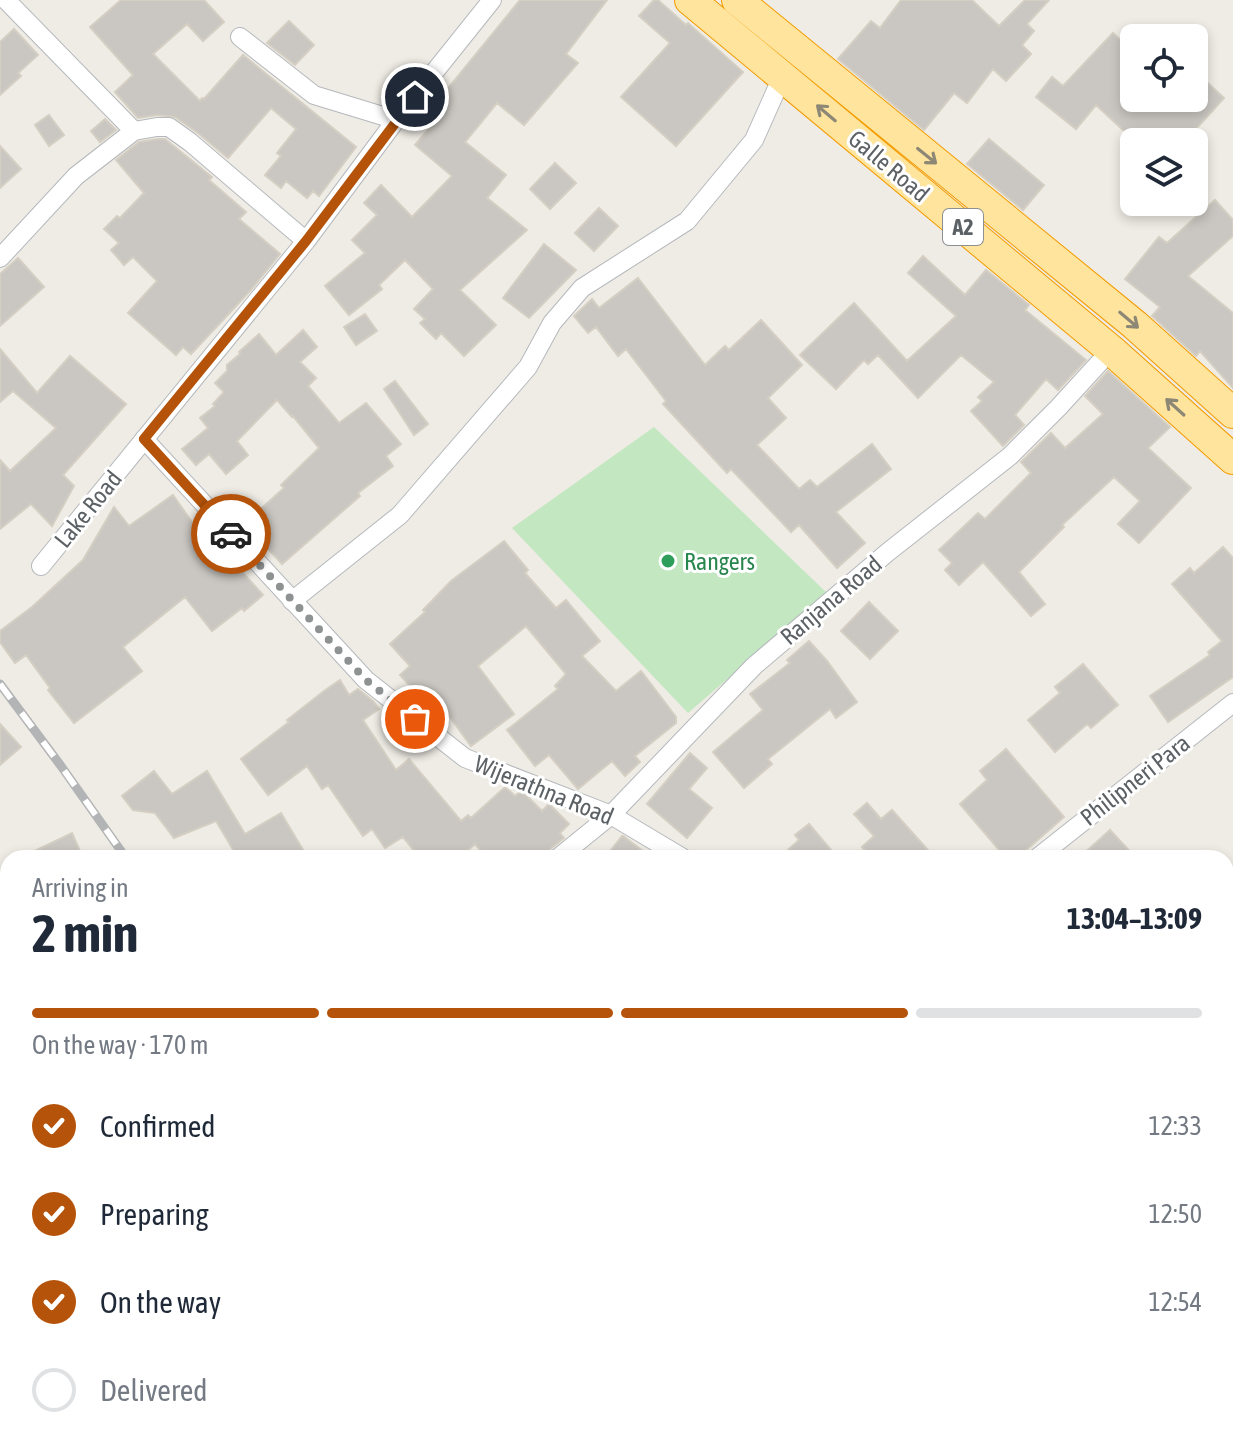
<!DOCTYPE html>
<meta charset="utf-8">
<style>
body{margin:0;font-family:"Asap Condensed",sans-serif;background:#f6f6f7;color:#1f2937;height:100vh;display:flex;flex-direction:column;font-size:30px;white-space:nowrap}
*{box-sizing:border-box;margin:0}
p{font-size:26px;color:#747a83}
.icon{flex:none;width:44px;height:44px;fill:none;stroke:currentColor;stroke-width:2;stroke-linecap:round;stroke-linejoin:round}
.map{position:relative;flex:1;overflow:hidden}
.drawer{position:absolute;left:0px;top:850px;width:1234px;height:602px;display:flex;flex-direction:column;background:#fff;border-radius:24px 24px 0 0;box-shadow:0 4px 12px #0003}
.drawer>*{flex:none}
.buttons{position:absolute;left:1120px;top:24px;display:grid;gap:16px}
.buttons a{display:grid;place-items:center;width:88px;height:88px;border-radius:12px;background:#fff;box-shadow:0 4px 12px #0003;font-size:40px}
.pin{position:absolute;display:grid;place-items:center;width:68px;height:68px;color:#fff;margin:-34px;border:4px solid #fff;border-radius:50%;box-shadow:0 2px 8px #0007}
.courier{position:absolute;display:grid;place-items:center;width:80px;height:80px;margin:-40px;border:6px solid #b45309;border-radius:50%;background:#fff;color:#222;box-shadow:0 2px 10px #0007}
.headline em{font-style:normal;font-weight:700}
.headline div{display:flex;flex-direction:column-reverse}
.headline{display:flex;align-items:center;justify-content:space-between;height:136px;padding:0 32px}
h1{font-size:52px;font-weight:700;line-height:60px}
.bar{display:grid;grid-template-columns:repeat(4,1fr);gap:12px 8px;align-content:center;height:96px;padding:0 32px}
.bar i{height:10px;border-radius:6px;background:#e0e1e3}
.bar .current{background:#b45309}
.bar p{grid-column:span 4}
ol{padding:0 32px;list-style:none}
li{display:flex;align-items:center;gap:24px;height:88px}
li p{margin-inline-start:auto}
li .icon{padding:8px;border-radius:50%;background:#b45309;color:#fff;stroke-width:4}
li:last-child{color:#747a83}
li i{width:44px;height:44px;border:4px solid #e0e1e3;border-radius:50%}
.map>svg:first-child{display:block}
.green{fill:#c3e7c1}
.water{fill:#a5dcff}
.building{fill:#cac7c2;stroke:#d4cec3;stroke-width:2}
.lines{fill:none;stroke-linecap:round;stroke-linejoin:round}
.minor-casing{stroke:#b5b8bc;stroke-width:20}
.trunk-casing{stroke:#f49b00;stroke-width:32}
.minor{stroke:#fff;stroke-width:18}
.trunk{stroke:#fee49c;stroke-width:30}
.rail-casing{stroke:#b3b4b5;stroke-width:9}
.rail{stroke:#fff;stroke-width:6;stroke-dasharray:18;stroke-linecap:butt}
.oneway{stroke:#8d8876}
.done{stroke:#8f9292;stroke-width:8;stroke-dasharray:0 14.4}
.route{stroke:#b45309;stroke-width:10}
.leisure-dot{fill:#2e9e5b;stroke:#fff;stroke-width:3}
.labels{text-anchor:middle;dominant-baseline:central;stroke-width:6;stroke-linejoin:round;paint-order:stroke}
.shield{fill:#fff;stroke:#8d9093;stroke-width:2}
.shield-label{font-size:22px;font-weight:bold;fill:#5c6165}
.street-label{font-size:24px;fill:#5c6165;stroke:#fff}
.leisure-label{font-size:24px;fill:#27864d;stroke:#fff;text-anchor:start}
</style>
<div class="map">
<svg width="1233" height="1451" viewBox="0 0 1233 1451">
<rect width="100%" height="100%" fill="#efece5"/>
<!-- green -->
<path class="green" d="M654,427L827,593L688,713L512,528Z"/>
<!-- water -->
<path class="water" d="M0,1040L8,1055V1284L0,1279Z"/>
<!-- building -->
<path class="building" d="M121,0H204L224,22L203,41L187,24L153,54L200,101L202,98L204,99L243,55L356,147L319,196L313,191L307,198L286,181L281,188L265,175L281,156L277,153L296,129L271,108L228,158L198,133L175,117L157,115L138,118L115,92L133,75L90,27Z
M520,0H607L566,54L578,63L524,125L497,103L465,142L506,175L487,198L527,230L460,290L496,325L464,356L441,333L436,339L420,323L425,319L414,309L433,289L405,260L379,285L382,289L349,315L325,286L365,253L352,240L377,215L364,203L381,185L412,217L452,176L415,145L440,116L431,109Z
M654,0H658L686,25L688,23L743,72L676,146L621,97L670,43L639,16Z
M901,0H972L999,26L1025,0H1049L1027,24L1034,31L1022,45L1031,54L1006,81L993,69L967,103L954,93L924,130L838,59L871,21L880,28Z
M289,21L314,45L295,65L267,43Z
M14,29L38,55L18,73L21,76L0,95V42Z
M1113,33L1134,53V98H1194V70L1224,98L1184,142H1136L1096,105L1076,129L1036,97L1052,77L1063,86Z
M49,115L64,135L49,146L35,125Z
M105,119L116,130L100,142L91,131Z
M158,139H165L212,177L209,180L246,212L239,219L280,254L250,291L191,354L183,347L176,355L128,313L157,281L133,257L124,265L111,250L119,243L104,229L117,216L120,218L144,193L116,160L139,142Z
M989,139L1044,185L1023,210L967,164Z
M0,146L21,169L0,188Z
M555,163L576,183L550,209L530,189Z
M1215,200L1233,220V236L1188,276L1233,313V388L1200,351L1196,356L1152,316L1160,307L1125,279L1159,237L1167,243Z
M599,208L618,226L594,251L575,233Z
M544,244L576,270L529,318L503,298Z
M923,256L965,295L986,270L1029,305L1025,310L1086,360L1058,390L1046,379L1015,415L1024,425L1003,446L971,411L982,401L978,397L994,382L961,355L918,398L878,355L868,364L864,360L836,389L800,355L854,303L907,361L956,316L908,273Z
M18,258L44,287L0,326V274Z
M638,278L705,365L725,346L729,350L761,320L802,365L768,398L786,418L757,445L799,489L810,480L817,487L872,444L891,469L836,512L865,543L837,568L799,525L791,532L731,469L727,473L663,404L666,401L626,349L618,356L596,327L588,333L574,316L592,299L599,308Z
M365,314L377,331L356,345L344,327Z
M303,330L317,347L300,362L316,378L308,386L339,423L366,403L401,444L386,456L393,466L358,493L360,496L282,564L262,542L258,545L242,528L246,525L245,523L284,488L281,485L319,448L293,416L292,417L277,400L237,441L248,455L226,474L209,454L196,465L182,449L208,428L200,418L215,406L213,404L224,392L215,383L227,371V365L240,354L239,352L259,334L276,355Z
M0,349L37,393L70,356L126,404L63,475L74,486L52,526L31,504L0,529V460L10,471L56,428L13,391L0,402Z
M1108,371L1170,427L1148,448L1191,488L1139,543L1118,524L1140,501L1114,477L1062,525L1064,527L1019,572L1045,604L1031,616L983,562L959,585L945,570L952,563L939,550L978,513L985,519L1031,473L1021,462L1051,433L1065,448L1103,414L1085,396Z
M395,381L428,424L414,435L384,389Z
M173,495L213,552L224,543L240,560L235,564L263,595L244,611L242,608L212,631L185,597L123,647L142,671L74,723L48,690L50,688L26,655L15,663L0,642V631L32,607L83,560L114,507L129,526Z
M504,541L528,570L525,573L556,608L566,600L600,641L582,656L616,691L641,671L676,717V723L635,756L640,762L625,776L612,761L578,789L549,755L535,766L507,730L558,689L555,686L566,674L526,626L478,666L514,714L471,746L433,694L425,702L400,675L410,666L390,644L425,612L423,610L451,581Z
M1223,547L1233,558V677L1168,722L1150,696L1210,655L1208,652L1222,641L1172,584L1190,568L1194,573Z
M869,602L898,631L870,659L841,631Z
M809,641L827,661L857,702L836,718L830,709L768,759L772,764L744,788L713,752L763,710L750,694L790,663L787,660Z
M1083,664L1118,705L1091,728L1087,724L1055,752L1028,720L1060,693L1055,687Z
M340,680L349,695L358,689L373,701L379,709L363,720L396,770L409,759L461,821L468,815L471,818L505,787L515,796L520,792L526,795L542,811L549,804L569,824L560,833L564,838L550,849L546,858H487L475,844L459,858H420L403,837L385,848L372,829L363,836L328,785L322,789L307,766L268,795L241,759L289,722L287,720L324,691Z
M0,724L21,747L0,765Z
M1006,749L1064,817L1017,858H1006L960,804L987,780L980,771Z
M690,753L707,768L689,789L712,808L687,838L647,804Z
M154,771L172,794L207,771L245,834L281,813L303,850L290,858H238L216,821L174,838L155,813L133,810L122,796Z
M867,803L881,819L892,810L935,858H872L862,847L874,836L854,814Z
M809,824L831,850L817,858H779L799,840L795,835Z
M1110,830L1136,858H1079Z
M72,833L83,858H20Z
M622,836H623L652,858H605Z"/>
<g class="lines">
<!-- minor casing -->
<g class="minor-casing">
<path id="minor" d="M6,0L134,131
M240,37L314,95L396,120
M0,258L76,176L134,131L157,127H169L190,142L306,241
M144,439L366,680L465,758L611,815L683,858
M41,566L306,241L396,120L492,0
M292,601L400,515L528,367L552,323L582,288L687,221L754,140L782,77
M558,858L611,815L754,666L888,552L1010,456L1058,408L1111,350
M1037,858L1233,703
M1226,1144L1233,1138
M1226,1415L1233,1422
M205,1451L214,1444
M882,1451L890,1444"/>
</g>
<!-- trunk casing -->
<g class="trunk-casing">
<path id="trunk" d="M690,0L1111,350L1233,459
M737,0L1135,325L1233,413"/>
</g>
<!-- minor -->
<use href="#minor" class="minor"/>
<!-- trunk -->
<use href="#trunk" class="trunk"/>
<!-- rail casing -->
<g class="rail-casing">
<path id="rail" d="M0,684L61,766L126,858
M596,1444L602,1451
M631,1444L638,1451"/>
</g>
<!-- rail -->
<use href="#rail" class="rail"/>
</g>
<!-- one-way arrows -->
<defs><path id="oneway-shaft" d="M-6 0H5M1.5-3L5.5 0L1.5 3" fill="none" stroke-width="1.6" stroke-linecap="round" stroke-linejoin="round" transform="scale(2)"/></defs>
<g class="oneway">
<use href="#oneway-shaft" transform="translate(826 113) rotate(-140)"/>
<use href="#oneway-shaft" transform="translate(927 156) rotate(39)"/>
<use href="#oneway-shaft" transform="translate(1129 320) rotate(40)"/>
<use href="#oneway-shaft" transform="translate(1175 407) rotate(-138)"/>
</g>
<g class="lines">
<!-- done -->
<path class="done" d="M231,534L366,680L415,719"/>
<!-- route -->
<path class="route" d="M231,534L144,439L306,241L415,97"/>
</g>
<!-- markers -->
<circle class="leisure-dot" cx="668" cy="561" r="8"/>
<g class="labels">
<!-- shield labels -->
<rect class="shield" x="943" y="209" width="40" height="36" rx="6"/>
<g class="shield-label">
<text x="963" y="227">A2</text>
</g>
<!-- street labels -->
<g class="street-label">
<text transform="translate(889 166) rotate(40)">Galle Road</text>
<text transform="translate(88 509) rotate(-51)">Lake Road</text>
<text transform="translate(831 600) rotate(-40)">Ranjana Road</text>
<text transform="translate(1135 780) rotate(-38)">Philipneri Para</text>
<text transform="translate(544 790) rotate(22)">Wijerathna Road</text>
</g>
<!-- leisure labels -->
<g class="leisure-label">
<text x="684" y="561">Rangers</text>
</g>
</g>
</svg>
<div class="buttons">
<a><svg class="icon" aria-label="locate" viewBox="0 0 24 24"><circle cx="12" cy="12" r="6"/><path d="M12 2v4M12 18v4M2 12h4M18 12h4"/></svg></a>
<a><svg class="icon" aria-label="layers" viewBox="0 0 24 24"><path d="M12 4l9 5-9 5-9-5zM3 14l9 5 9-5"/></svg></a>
</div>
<div class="pin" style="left:415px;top:719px;background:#ea580c"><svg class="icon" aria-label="bag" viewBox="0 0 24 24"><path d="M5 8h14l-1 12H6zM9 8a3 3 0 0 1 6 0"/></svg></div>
<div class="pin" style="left:415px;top:97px;background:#1f2937"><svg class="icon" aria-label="home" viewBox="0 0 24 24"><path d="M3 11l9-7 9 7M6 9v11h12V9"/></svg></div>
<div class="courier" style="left:231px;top:534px"><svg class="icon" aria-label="car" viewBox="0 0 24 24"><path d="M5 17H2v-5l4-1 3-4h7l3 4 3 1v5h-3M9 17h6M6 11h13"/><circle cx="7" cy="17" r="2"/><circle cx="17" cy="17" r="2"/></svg></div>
<section class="drawer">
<div class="headline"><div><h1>2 min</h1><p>Arriving in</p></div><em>13:04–13:09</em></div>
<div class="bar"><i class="current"></i><i class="current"></i><i class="current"></i><i></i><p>On the way · 170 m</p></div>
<ol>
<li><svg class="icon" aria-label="check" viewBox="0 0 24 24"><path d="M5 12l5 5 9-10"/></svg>Confirmed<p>12:33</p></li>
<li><svg class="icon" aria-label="check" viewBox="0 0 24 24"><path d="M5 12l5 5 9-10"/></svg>Preparing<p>12:50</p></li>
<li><svg class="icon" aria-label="check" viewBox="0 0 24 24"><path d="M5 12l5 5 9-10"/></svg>On the way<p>12:54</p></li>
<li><i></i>Delivered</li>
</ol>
</section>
</div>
